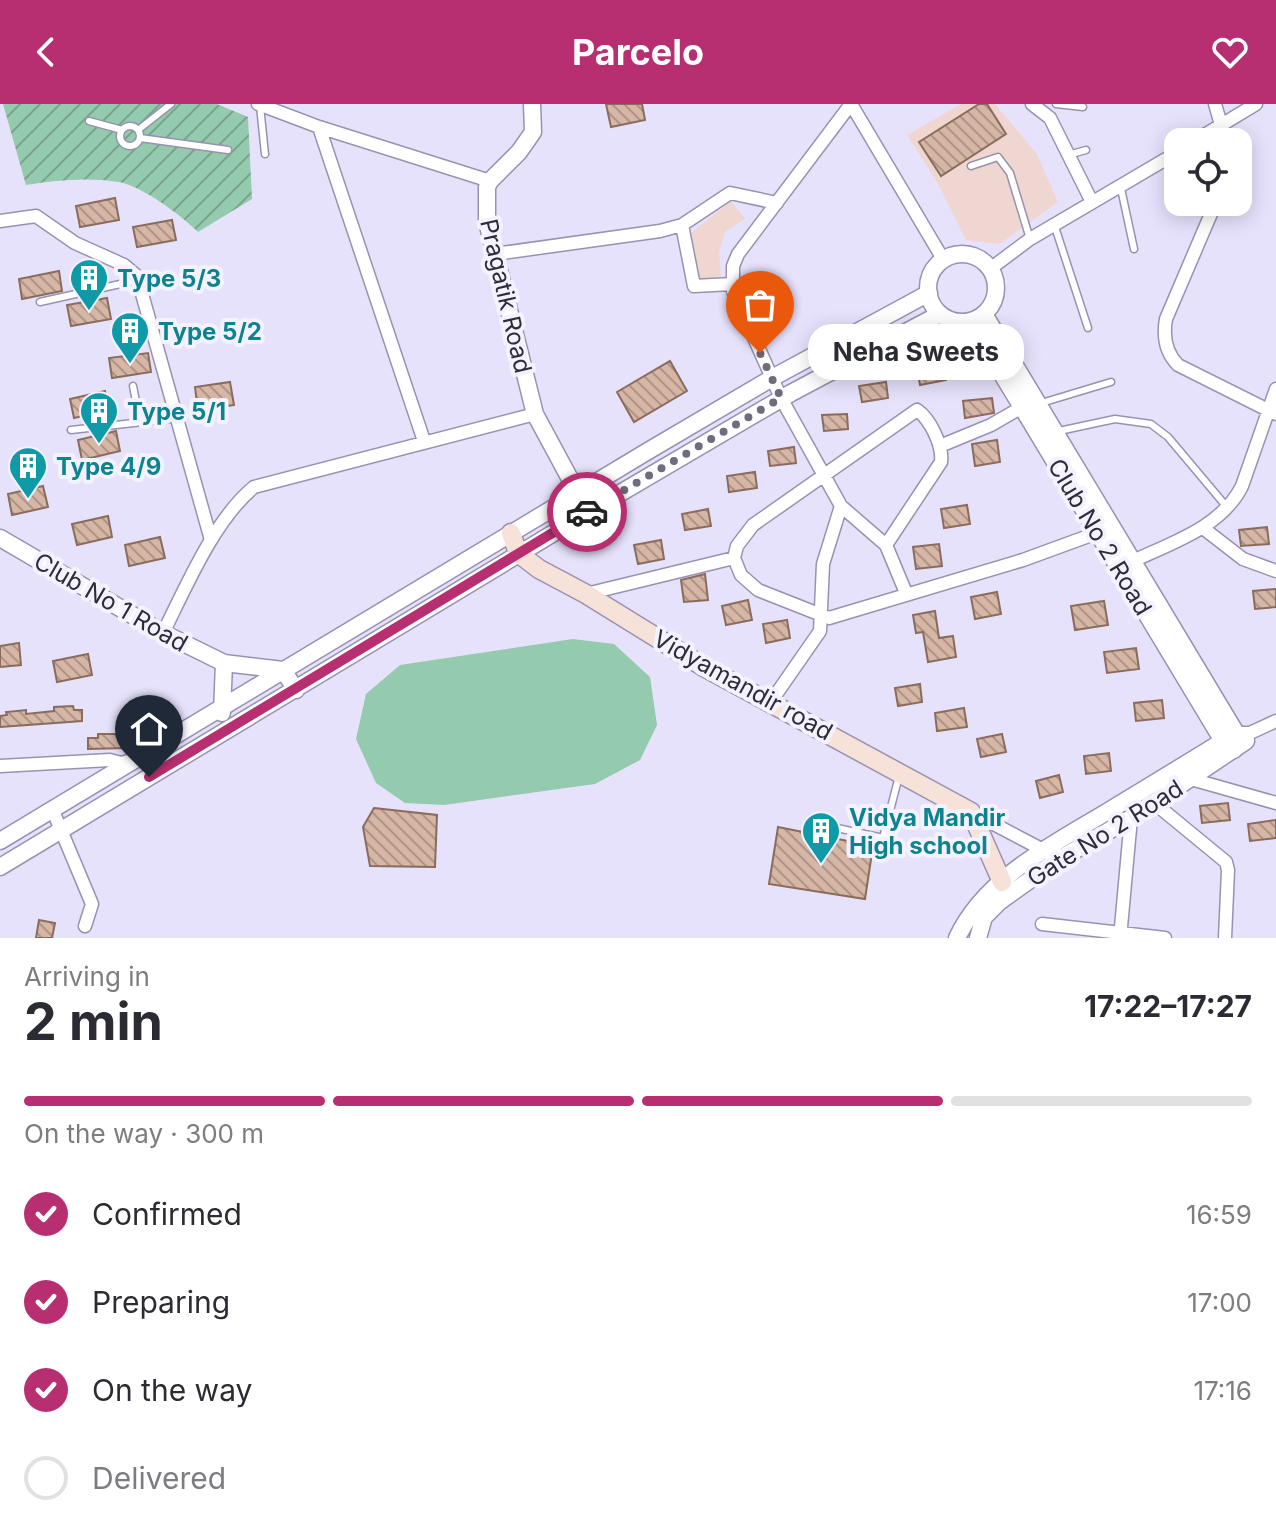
<!DOCTYPE html>
<meta charset="utf-8">
<style>
body{margin:0;font-family:Inter,sans-serif;background:#f2f2f3;color:#2b2b33;height:100vh;display:flex;flex-direction:column;font-size:30px;white-space:nowrap}
*{box-sizing:border-box;margin:0}
p{font-size:26px;color:#7c7c81}
.icon{flex:none;width:44px;height:44px;fill:none;stroke:currentColor;stroke-width:2;stroke-linecap:round;stroke-linejoin:round}
.map{position:relative;height:834px;overflow:hidden}
.side{display:flex;flex-direction:column;background:#fff;flex:1}
.side>*{flex:none}
.buttons{position:absolute;left:1164px;top:24px;display:grid;gap:16px}
.buttons a{display:grid;place-items:center;width:88px;height:88px;border-radius:16px;background:#fff;box-shadow:0 4px 20px #0003;font-size:40px}
.pin{position:absolute;display:grid;place-items:center;width:68px;height:68px;color:#fff;margin:-82px -34px;border-radius:50% 50% 50% 0;rotate:-45deg;box-shadow:0 0 8px #0007}
.pin .icon{rotate:45deg}
.courier{position:absolute;display:grid;place-items:center;width:80px;height:80px;margin:-40px;border:6px solid #b72f70;border-radius:50%;background:#fff;color:#222;box-shadow:0 2px 10px #0007}
.bubble{position:absolute;height:56px;border-radius:24px;background:#fff;box-shadow:0 4px 20px #0003;font-size:26px;font-weight:700;line-height:56px;text-align:center}
.headline em{font-style:normal;font-weight:700}
.headline div{display:flex;flex-direction:column-reverse}
.headline{display:flex;align-items:center;justify-content:space-between;height:136px;padding:0 24px}
h1{font-size:52px;font-weight:700;line-height:60px}
.bar{display:grid;grid-template-columns:repeat(4,1fr);gap:12px 8px;align-content:center;height:96px;padding:0 24px}
.bar i{height:10px;border-radius:6px;background:#e1e1e2}
.bar .active{background:#b72f70}
.bar p{grid-column:span 4}
ol{padding:0 24px;list-style:none}
li{display:flex;align-items:center;gap:24px;height:88px}
li p{margin-inline-start:auto}
li .icon{padding:8px;border-radius:50%;background:#b72f70;color:#fff;stroke-width:4}
li:last-child{color:#7c7c81}
li i{width:44px;height:44px;border:4px solid #e1e1e2;border-radius:50%}
header{display:flex;justify-content:space-between;align-items:center;height:104px;padding:0 24px;background:#b72f70;color:#fff;font-size:36px;font-weight:700}
.map>svg:first-child{display:block}
.commercial{fill:#f0d6d1}
.park{fill:#94caad}
.garden{fill:url(#garden-furrows)}
.building{fill:url(#building-back-hatch);stroke:#8a6c5d;stroke-width:2}
.lines{fill:none;stroke-linecap:round;stroke-linejoin:round}
.service-casing{stroke:#9892b0;stroke-width:9}
.minor-casing{stroke:#9892b0;stroke-width:15}
.tertiary-casing{stroke:#9892b0;stroke-width:19}
.secondary-casing{stroke:#9892b0;stroke-width:21}
.service{stroke:#fff;stroke-width:6}
.minor{stroke:#fff;stroke-width:12}
.tertiary{stroke:#fff;stroke-width:16}
.secondary{stroke:#f7e2da;stroke-width:18}
.done{stroke:#6f6c7d;stroke-width:8;stroke-dasharray:0 14.4}
.route{stroke:#b72f70;stroke-width:10}
.labels{text-anchor:middle;dominant-baseline:central;stroke-width:8;stroke-linejoin:round;paint-order:stroke}
.culture-label{font-size:24px;font-weight:bold;fill:#0d838f;stroke:#f4f2ff;text-anchor:start}
.street-label{font-size:24px;fill:#2e2c38;stroke:#f4f2ff}
</style>
<header><svg class="icon" aria-label="back" viewBox="0 0 24 24"><path d="M15 5l-7 7 7 7"/></svg>Parcelo<svg class="icon" aria-label="heart" viewBox="0 0 24 24"><path d="M12 20l-8-8c-3-5 5-10 8-4 3-6 11-1 8 4z"/></svg></header>
<div class="map">
<svg width="1276" height="834" viewBox="0 0 1276 834">
<defs>
<pattern id="garden-furrows" width="10" height="10" patternUnits="userSpaceOnUse" patternTransform="scale(2)"><rect width="10" height="10" fill="#94caad"/><path d="M-1 1l2-2M0 10L10 0M9 11l2-2" fill="none" stroke="#79a48e"/></pattern>
<pattern id="building-back-hatch" width="6" height="6" patternUnits="userSpaceOnUse" patternTransform="scale(2)"><rect width="6" height="6" fill="#d6b6a5"/><path d="M-1 5l2 2M0 0l6 6M5-1l2 2" fill="none" stroke="#ae9487"/></pattern>
</defs>
<rect width="100%" height="100%" fill="#e7e2fc"/>
<!-- commercial -->
<path class="commercial" d="M961,0H995L1037,50L1058,98L1000,140L966,136L937,78L907,31Z
M731,97L745,115L725,128L719,148L721,172L699,177L691,129Z"/>
<!-- park -->
<path class="park" d="M573,535L614,540L650,573L657,621L640,656L595,680L444,701L405,699L376,679L356,635L366,590L400,561Z"/>
<!-- garden -->
<path class="garden" d="M3,0H217L248,13L252,95L198,128C182,112 142,82 119,78C88,73 57,76 26,81Z"/>
<!-- building -->
<path class="building" d="M606,0H642L645,16L611,23Z
M979,0H987L1006,30L941,72L919,38Z
M115,94L119,116L80,123L76,102Z
M172,116L176,136L137,143L133,123Z
M59,167L62,187L22,195L19,175Z
M107,194L111,215L71,222L67,201Z
M148,249L151,268L112,274L109,254Z
M670,257L687,287L634,318L617,288Z
M943,259L946,276L920,281L917,265Z
M230,278L234,301L198,307L195,283Z
M886,278L888,294L862,298L859,282Z
M105,287L109,306L74,314L70,295Z
M992,294L994,309L965,314L963,297Z
M847,310L848,325L824,327L822,311Z
M116,327L120,347L82,356L78,336Z
M997,336L1000,358L975,362L972,340Z
M794,343L796,359L770,362L768,347Z
M755,368L757,384L729,388L727,372Z
M43,382L48,403L12,411L8,390Z
M967,401L970,420L944,424L941,405Z
M708,405L711,422L685,426L682,410Z
M108,412L112,433L77,441L72,420Z
M1267,423L1269,440L1241,442L1239,426Z
M160,433L165,454L129,462L125,441Z
M661,436L664,455L638,460L634,441Z
M939,440L942,462L916,465L913,443Z
M705,470L708,496L684,498L681,476Z
M1276,485V503L1255,505L1253,487Z
M997,488L1001,510L975,515L971,493Z
M748,496L752,516L726,521L722,502Z
M1104,497L1108,521L1075,526L1071,502Z
M935,507L939,534L953,532L956,553L928,558L923,528L916,529L913,511Z
M787,516L790,534L766,539L763,520Z
M19,539L21,561L0,563V542Z
M1136,544L1139,565L1107,569L1104,548Z
M88,550L92,571L57,578L53,557Z
M920,580L922,598L898,602L895,584Z
M1162,596L1164,614L1136,617L1134,599Z
M73,602L74,606H82V617L0,623V612L7,611L6,608L26,606V610L54,607V603Z
M964,604L967,623L937,627L935,609Z
M98,630H118V633H126L127,644L88,645V634H98Z
M1002,630L1006,648L981,653L977,635Z
M1109,649L1111,667L1086,670L1084,652Z
M1059,671L1063,688L1040,694L1036,677Z
M1228,699L1230,716L1202,719L1200,702Z
M374,704L437,711L435,763L370,762L363,723Z
M1276,716V734L1250,737L1248,720Z
M778,723L873,742L865,795L769,780Z
M39,816L55,819L52,834H36Z"/>
<g class="lines">
<!-- service casing -->
<g class="service-casing">
<path id="service" d="M1056,0L1083,3
M260,2L265,50
M89,17L122,26
M120 32a10 10 0 1 1 20 0a10 10 0 1 1-20 0Z
M138,26L171,0
M140,34L228,46
M1068,51L1086,46
M971,62L998,53L1010,69L1030,135
M1120,80L1134,145
M1055,123L1088,224
M40,198L138,176
M133,282L140,318
M1038,300L1111,278
M71,326L178,314
M1059,327L1115,315L1151,320L1168,333L1226,402
M828,722L883,734L899,672"/>
</g>
<!-- minor casing -->
<g class="minor-casing">
<path id="minor" d="M258,0L319,23L490,77
M1032,0L1050,14L1092,98
M1215,0L1226,38
M319,23L424,337
M1193,38L1256,0
M1216,98L1166,215C1163,232 1165,248 1178,261L1276,310
M0,117L36,112L75,139L124,161L137,172L211,436
M682,121L694,182L732,180
M495,150L660,127L682,121L730,89L777,99
M990,165L1030,135L1178,48
M940,342L991,321L1022,303
M1203,424L1243,455L1276,467
M886,441L941,358C943,341 930,315 917,306L753,421L737,442L734,454L741,471L758,486L829,514L1023,456L1105,426
M1133,457C1171,439 1222,423 1242,382L1276,285
M906,489L886,441L841,402L781,294L733,187V162L738,150L851,0L943,155
M586,490L734,454
M163,529C186,483 214,416 254,383L535,310
M770,599L820,527L823,460L841,402
M1236,629H1250L1276,617
M0,662L110,656L121,659L132,656
M1191,675L1276,699
M1153,698L1226,758L1228,766L1225,834
M53,707L92,800L85,822
M971,708L1049,749
M1042,820L1165,834
M1120,834L1131,714"/>
</g>
<!-- tertiary casing -->
<g class="tertiary-casing">
<path id="tertiary" d="M532,0L533,28L519,48L490,77L487,83V118L535,310L569,373L584,394
M928 184a34 34 0 1 1 68 0a34 34 0 1 1-68 0Z
M970,217L1223,637L1234,646
M0,434L163,529L224,559L283,566L296,586
M222,609L224,559
M0,737L648,347L772,274L929,189
M0,763L600,401L791,289L940,210
M957,834C985,773 1056,739 1110,706C1151,681 1191,657 1231,632
M978,834L984,813L999,798L1056,757L1131,714L1246,637L1236,629L984,210"/>
</g>
<!-- secondary casing -->
<g class="secondary-casing">
<path id="secondary" d="M511,429L518,449L539,465L586,490L704,563L971,708L1002,778"/>
</g>
<!-- service -->
<use href="#service" class="service"/>
<!-- minor -->
<use href="#minor" class="minor"/>
<!-- tertiary -->
<use href="#tertiary" class="tertiary"/>
<!-- secondary -->
<use href="#secondary" class="secondary"/>
</g>
<g class="lines">
<!-- done -->
<path class="done" d="M587,408L781,294L760,249"/>
<!-- route -->
<path class="route" d="M149,673L587,408"/>
</g>
<!-- icons -->
<defs>
<g id="building-pin" transform="scale(2)"><path d="M0 17L-7.5 6A9.5 9.5 0 1 1 7.5 6Z" fill="#0f9aa8" stroke="#f4f2ff"/><path d="M-4-6H4V6H1V3H-1V6H-4ZM-2.5-4.3h1.7v1.8h-1.7ZM.8-4.3h1.7v1.8H.8ZM-2.5-1h1.7V.8h-1.7ZM.8-1h1.7V.8H.8Z" fill="#fff"/></g>
</defs>
<g fill-rule="evenodd">
<use href="#building-pin" x="89" y="174"/>
<use href="#building-pin" x="130" y="227"/>
<use href="#building-pin" x="99" y="307"/>
<use href="#building-pin" x="28" y="362"/>
<use href="#building-pin" x="821" y="727"/>
</g>
<g class="labels">
<!-- culture labels -->
<g class="culture-label">
<text x="117" y="174">Type 5/3</text>
<text x="158" y="227">Type 5/2</text>
<text x="127" y="307">Type 5/1</text>
<text x="56" y="362">Type 4/9</text>
<text x="849" y="713">Vidya Mandir<tspan x="849" dy="28">High school</tspan></text>
</g>
<!-- street labels -->
<g class="street-label">
<text transform="translate(506 192) rotate(77)">Pragatik Road</text>
<text transform="translate(1100 433) rotate(59)">Club No 2 Road</text>
<text transform="translate(111 498) rotate(30)">Club No 1 Road</text>
<text transform="translate(743 581) rotate(29)">Vidyamandir road</text>
<text transform="translate(1105 729) rotate(-32)">Gate No 2 Road</text>
</g>
</g>
</svg>
<div class="buttons">
<a><svg class="icon" aria-label="locate" viewBox="0 0 24 24"><circle cx="12" cy="12" r="6"/><path d="M12 2v4M12 18v4M2 12h4M18 12h4"/></svg></a>
</div>
<div class="pin" style="left:760px;top:249px;background:#ea580c"><svg class="icon" aria-label="bag" viewBox="0 0 24 24"><path d="M5 8h14l-1 12H6zM9 8a3 3 0 0 1 6 0"/></svg></div>
<div class="pin" style="left:149px;top:673px;background:#1f2937"><svg class="icon" aria-label="home" viewBox="0 0 24 24"><path d="M3 11l9-7 9 7M6 9v11h12V9"/></svg></div>
<div class="courier" style="left:587px;top:408px"><svg class="icon" aria-label="car" viewBox="0 0 24 24"><path d="M5 17H2v-5l4-1 3-4h7l3 4 3 1v5h-3M9 17h6M6 11h13"/><circle cx="7" cy="17" r="2"/><circle cx="17" cy="17" r="2"/></svg></div>
<div class="bubble" style="left:808px;top:220px;width:216px">Neha Sweets</div>
</div>
<section class="side">
<div class="headline"><div><h1>2 min</h1><p>Arriving in</p></div><em>17:22–17:27</em></div>
<div class="bar"><i class="active"></i><i class="active"></i><i class="active"></i><i></i><p>On the way · 300 m</p></div>
<ol>
<li><svg class="icon" aria-label="check" viewBox="0 0 24 24"><path d="M5 12l5 5 9-10"/></svg>Confirmed<p>16:59</p></li>
<li><svg class="icon" aria-label="check" viewBox="0 0 24 24"><path d="M5 12l5 5 9-10"/></svg>Preparing<p>17:00</p></li>
<li><svg class="icon" aria-label="check" viewBox="0 0 24 24"><path d="M5 12l5 5 9-10"/></svg>On the way<p>17:16</p></li>
<li><i></i>Delivered</li>
</ol>
</section>
